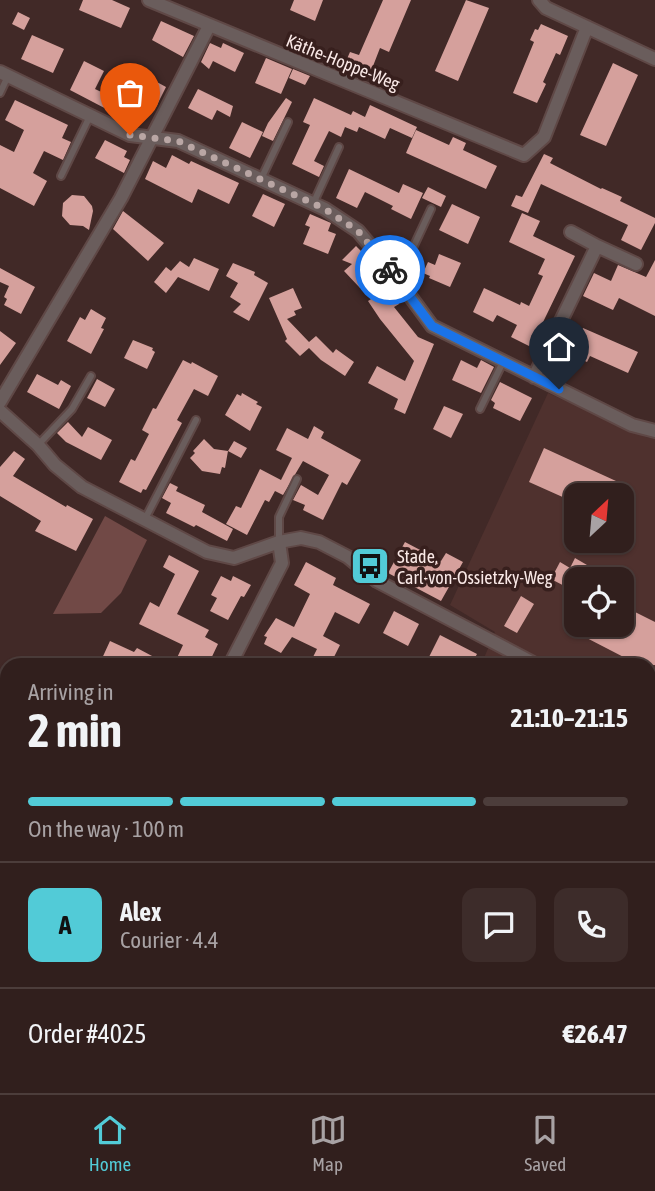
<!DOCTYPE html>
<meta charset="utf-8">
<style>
body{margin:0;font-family:"Asap Condensed",sans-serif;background:#3d2c2a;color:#f1f3f6;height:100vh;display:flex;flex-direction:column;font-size:26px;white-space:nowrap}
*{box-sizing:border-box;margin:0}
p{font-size:23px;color:#a8a2a4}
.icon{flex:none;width:38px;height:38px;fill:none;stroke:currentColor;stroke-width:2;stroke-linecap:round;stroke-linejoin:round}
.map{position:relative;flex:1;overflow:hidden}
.side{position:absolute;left:0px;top:658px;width:656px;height:436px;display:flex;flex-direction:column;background:#311f1d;border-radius:21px 21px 0 0;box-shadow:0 2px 5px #0004,0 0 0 2px #4c3d3b}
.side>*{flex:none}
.needle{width:46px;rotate:26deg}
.buttons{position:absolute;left:564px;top:483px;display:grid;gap:14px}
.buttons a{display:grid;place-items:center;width:70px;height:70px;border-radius:14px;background:#311f1d;box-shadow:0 2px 5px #0004,0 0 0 2px #4c3d3b;font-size:35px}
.pin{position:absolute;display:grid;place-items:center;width:60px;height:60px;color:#fff;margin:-72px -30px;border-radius:50% 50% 50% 0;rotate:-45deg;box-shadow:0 0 7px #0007}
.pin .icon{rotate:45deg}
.courier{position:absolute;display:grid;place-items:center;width:70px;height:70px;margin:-35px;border:5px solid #1a73e8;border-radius:50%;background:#fff;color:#222;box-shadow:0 2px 9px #0007}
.summary em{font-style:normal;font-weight:700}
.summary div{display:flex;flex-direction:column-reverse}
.summary{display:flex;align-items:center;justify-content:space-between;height:119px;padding:0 28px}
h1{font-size:46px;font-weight:700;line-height:52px}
.bar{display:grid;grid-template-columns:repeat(4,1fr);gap:10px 7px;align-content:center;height:84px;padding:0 28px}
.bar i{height:9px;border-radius:5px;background:#4c3d3b}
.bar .on{background:#52cbd7}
.bar p{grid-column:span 4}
.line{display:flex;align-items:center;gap:18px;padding:0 28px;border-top:2px solid #4c3d3b}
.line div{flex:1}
.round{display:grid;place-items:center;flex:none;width:74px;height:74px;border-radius:14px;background:#3d2c2a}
.tabs{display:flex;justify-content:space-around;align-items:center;height:98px;border-top:2px solid #4c3d3b;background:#311f1d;font-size:19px;color:#a8a2a4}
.tabs a{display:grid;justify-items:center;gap:4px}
.tabs .on{color:#52cbd7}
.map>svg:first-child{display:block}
.built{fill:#4f312e;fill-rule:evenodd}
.green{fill:#714946}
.building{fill:#d5a09c}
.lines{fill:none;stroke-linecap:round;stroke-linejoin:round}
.lane-casing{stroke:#5f4846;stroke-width:10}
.street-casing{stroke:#5f4846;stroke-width:16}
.lane{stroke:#6a5d5c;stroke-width:6}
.street{stroke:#6a5d5c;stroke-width:12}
.done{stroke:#b9a6a4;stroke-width:7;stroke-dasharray:0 12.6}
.route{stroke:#1a73e8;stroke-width:9}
.labels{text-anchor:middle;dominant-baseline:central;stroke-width:7;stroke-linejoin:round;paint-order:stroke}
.street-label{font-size:18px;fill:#fae9e7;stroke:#371f1d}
.poi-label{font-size:18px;fill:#fae9e7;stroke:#371f1d;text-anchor:start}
</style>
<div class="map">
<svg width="655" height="1093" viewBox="0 0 655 1093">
<rect width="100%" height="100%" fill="#412927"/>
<!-- built -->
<path class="built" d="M548,393L646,437L655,439V1093H455L449,1087H649V665H481L495,632L450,605ZM576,495H621V541H576ZM576,579H621V625H576Z"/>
<!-- green -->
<path class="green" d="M105,516L147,540L121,593L101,613L53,614Z"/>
<!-- building -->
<path class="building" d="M83,0H112L130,8L121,28L79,10Z
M294,0H323L315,21L290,10Z
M383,0H411L389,52L380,48L368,79L343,68L350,52L359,55Z
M466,0L489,8L458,81L435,71Z
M18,12L30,18L24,30L12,24Z
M161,21L194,36L183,57L152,40Z
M541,24L568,36L560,55L556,53L543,82L546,84L537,103L513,93L534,42L530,40L535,29L538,30Z
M32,35L64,49L53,73L21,59Z
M210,43L221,48L223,43L244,53L235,72L213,61L209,69L201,62Z
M266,58L292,69L281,94L255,83Z
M84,61L104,71L95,89L120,101L114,113L70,90Z
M613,63L638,75L606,146L580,135Z
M293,69L310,76L305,85L289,78Z
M146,76L166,87L156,107L135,97Z
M198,89L233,106L230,117L217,110L212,120L188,108Z
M286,98L292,102L273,141L262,136L268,123Z
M314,98L351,115L353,111L365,117L370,105L417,127L412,138L390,128L385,139L359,127L357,132L345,127L341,137L329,131L314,161L324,166L319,177L292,164L310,125L303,122Z
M15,100L68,125L62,138L71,142L63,160L44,151L33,173L47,181L34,206L0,188V145L14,152L24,130L5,120Z
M242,122L263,132L250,158L229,148Z
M416,130L449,145L453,137L466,143L463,150L497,166L486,189L406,153Z
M105,140L127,151L124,157L130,160L124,173L95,158Z
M544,154L553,158L550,163L601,189L602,188L622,197L620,201L655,218V223L641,250L621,240L628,225L541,184L528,213L511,206L516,195L522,197Z
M172,155L189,164L191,161L239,183L229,204L198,189L192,203L145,179L153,161L166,168Z
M349,169L399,193L403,184L423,193L411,219L391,209L393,206L365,192L357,208L336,198Z
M428,187L446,196L441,207L422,198Z
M263,194L285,204L274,227L252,216Z
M72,195L84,196L92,206L93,211L89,230L83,226L70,225L62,216L63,203Z
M452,204L480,217L468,244L439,230Z
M123,211L164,243L148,261L113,229Z
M522,213L540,221L533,236L575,256L531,347L511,337L517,325L497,315L493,322L473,312L484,288L520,305L521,302L529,306L543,276L538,274L545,259L509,242Z
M310,214L331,223L328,231L336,234L328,254L303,244L310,227L305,225Z
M356,246L365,255L363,258L378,274L375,273L360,288L344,271L352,264L342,260Z
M439,254L461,263L450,287L429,278L430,276L423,273L428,262L435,265Z
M194,258L219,269L209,291L178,277L166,293L154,282L166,267L171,271L180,261L189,267Z
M655,260V316L619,298L613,310L583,296L594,273L611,281L618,265L646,277Z
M233,263L255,272L254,275L268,283L249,321L233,312L241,304L230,297L238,283L226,276Z
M0,268L35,287L21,314L4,305L7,299L4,297L9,286L0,282Z
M293,288L302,308L294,311L296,315L287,319L309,342L316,336L333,353L336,349L354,362L345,376L321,360L309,348L300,356L285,341L287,339L269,298Z
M389,288L399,304L394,307L418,337L434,344L405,414L394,409L398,399L368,383L377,366L405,381L414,361L380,319L368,301Z
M91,309L106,318L101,328L104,329L91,354L67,341L80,317L85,320Z
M583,328L638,352L628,373L590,356L587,362L571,354Z
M0,331L16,343L0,365Z
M133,340L153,348L152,350L155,352L147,369L124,358Z
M183,360L191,364L192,362L218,376L208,396L194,389L177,420L182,423L146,490L143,489L141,493L119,482L131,459L135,461L149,434L142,430L153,408L156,409Z
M461,360L477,368L481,360L494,367L481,393L452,380Z
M37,374L58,385L61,380L71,386L59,409L27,392Z
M97,379L115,389L105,407L87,398Z
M500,382L532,398L520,421L493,408L495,403L491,400Z
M242,393L258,402L256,404L262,407L250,431L225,415L237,394L241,396Z
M444,406L463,414L451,438L433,429Z
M68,422L82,437L88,427L112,440L101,460L66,442L57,433Z
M314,426L324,432L321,438L361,460L347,485L342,482L323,520L303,510L305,505L293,500L301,485L318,495L329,475L303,461L283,495L275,491L269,502L265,500L247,535L226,524L236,506L241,508L260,469L281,480L292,458L276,450L287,428L308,439Z
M204,439L214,449L228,451L225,468L222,467L220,474L202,471L190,458L195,453L193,451Z
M234,441L247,448L241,458L228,451Z
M544,448L616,481L610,495H576V503L529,482Z
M14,451L25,459L13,476L66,507L67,505L93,519L76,551L35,531L41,521L0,496V467Z
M170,483L178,487L176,491L205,505L202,512L233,529L227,541L196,525L194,527L166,513L171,503L162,498Z
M405,542L441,561L446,553L463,562L441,601L388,573Z
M169,555L199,571L177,614L209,630L205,637L218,644L208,665H186L176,660L183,645L139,624L150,602L159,607L175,574L163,567Z
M575,558L587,565L580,579H576L574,591L551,579L560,562L570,568Z
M306,562L336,578L333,585L370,604L359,624L335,612L323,636L340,645L330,665H324L312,659L317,649L292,637L281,653L264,644L267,637L264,636L276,618L294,627L310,594L294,585Z
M221,576L231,581L233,576L251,585L244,597L241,596L228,620L210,611L217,598L211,595Z
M521,596L534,604L517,633L504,626Z
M621,605L655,622V665H639L579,634L584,625H621Z
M394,611L419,624L408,646L383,633Z
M440,635L477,654L471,665H425Z
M110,641L134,652L137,648L169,665H99Z"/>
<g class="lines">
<!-- lane casing -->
<g class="lane-casing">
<path id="lane" d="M0,93L8,76
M61,176L90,116
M261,179L288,122
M313,204L339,147
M398,280L431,209
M480,409L503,362
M38,445L72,409L91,376
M145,519L196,420
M279,542V517L297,479
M0,1035L7,1027"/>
</g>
<!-- street casing -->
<g class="street-casing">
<path id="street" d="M149,0L524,155L544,137L587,27
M539,0L546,8L655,59
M0,72L130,135L178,141L325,209L358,231L394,274L432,326L632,425L655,431
M597,246L636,264
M534,377L597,246L571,232
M0,402L121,198L209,26
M0,411L38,445L55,465L82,487L207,552L234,558L279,542L301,538L319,542L348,557L377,581L537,665
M230,665L282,563L279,542
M649,722L655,725
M649,945L655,934
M198,1087L205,1093
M611,1087L616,1093"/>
</g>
<!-- lane -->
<use href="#lane" class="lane"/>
<!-- street -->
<use href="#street" class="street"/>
</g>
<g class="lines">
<!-- done -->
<path class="done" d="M130,135L178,141L325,209L358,231L390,270"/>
<!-- route -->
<path class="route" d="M390,270L432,326L559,389"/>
</g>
<!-- icons -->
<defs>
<g id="bus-square" transform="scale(2.0125)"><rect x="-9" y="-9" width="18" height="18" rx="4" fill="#52cbd7" stroke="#371f1d"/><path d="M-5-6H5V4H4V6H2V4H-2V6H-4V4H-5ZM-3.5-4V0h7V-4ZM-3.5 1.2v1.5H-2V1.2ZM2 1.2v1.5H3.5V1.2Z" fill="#111"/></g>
</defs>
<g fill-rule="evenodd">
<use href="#bus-square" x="370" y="566"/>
</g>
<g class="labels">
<!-- street labels -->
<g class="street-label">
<text transform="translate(343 62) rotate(22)">Käthe-Hoppe-Weg</text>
</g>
<!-- poi labels -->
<g class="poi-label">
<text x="397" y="556">Stade,<tspan x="397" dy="21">Carl-von-Ossietzky-Weg</tspan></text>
</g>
</g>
</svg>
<div class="buttons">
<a><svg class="needle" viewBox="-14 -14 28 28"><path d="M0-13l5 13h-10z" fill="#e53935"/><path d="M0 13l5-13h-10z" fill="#a8a2a4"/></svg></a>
<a><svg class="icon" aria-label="locate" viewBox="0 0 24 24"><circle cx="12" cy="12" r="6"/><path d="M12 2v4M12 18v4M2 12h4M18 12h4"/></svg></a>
</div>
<div class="pin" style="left:130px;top:135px;background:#ea580c"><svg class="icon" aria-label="bag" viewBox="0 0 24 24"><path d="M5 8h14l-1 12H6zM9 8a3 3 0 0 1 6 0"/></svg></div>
<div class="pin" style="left:559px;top:389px;background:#1f2937"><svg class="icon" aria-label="home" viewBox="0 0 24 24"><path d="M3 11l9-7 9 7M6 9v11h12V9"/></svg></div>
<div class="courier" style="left:390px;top:270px"><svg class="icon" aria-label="bike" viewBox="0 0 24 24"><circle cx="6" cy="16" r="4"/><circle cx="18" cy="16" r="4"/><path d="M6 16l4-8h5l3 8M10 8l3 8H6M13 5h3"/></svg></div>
<section class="side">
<div class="summary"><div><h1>2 min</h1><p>Arriving in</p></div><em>21:10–21:15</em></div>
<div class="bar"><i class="on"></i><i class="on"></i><i class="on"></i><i></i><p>On the way · 100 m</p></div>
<div class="line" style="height:126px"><b class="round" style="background:#52cbd7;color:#111">A</b><div><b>Alex</b><p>Courier · 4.4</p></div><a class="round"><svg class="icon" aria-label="chat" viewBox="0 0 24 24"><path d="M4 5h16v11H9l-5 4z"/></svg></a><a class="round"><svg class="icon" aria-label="phone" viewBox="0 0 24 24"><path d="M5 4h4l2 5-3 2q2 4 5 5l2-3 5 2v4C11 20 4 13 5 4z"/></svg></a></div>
<div class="line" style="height:91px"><div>Order #4025</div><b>€26.47</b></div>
</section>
</div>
<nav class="tabs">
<a class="on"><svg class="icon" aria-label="home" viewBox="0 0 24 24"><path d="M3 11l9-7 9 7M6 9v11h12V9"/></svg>Home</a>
<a><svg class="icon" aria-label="map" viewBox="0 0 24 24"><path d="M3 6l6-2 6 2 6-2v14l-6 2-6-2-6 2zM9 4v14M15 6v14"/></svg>Map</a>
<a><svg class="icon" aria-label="saved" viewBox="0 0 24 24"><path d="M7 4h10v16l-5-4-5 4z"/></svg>Saved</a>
</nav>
